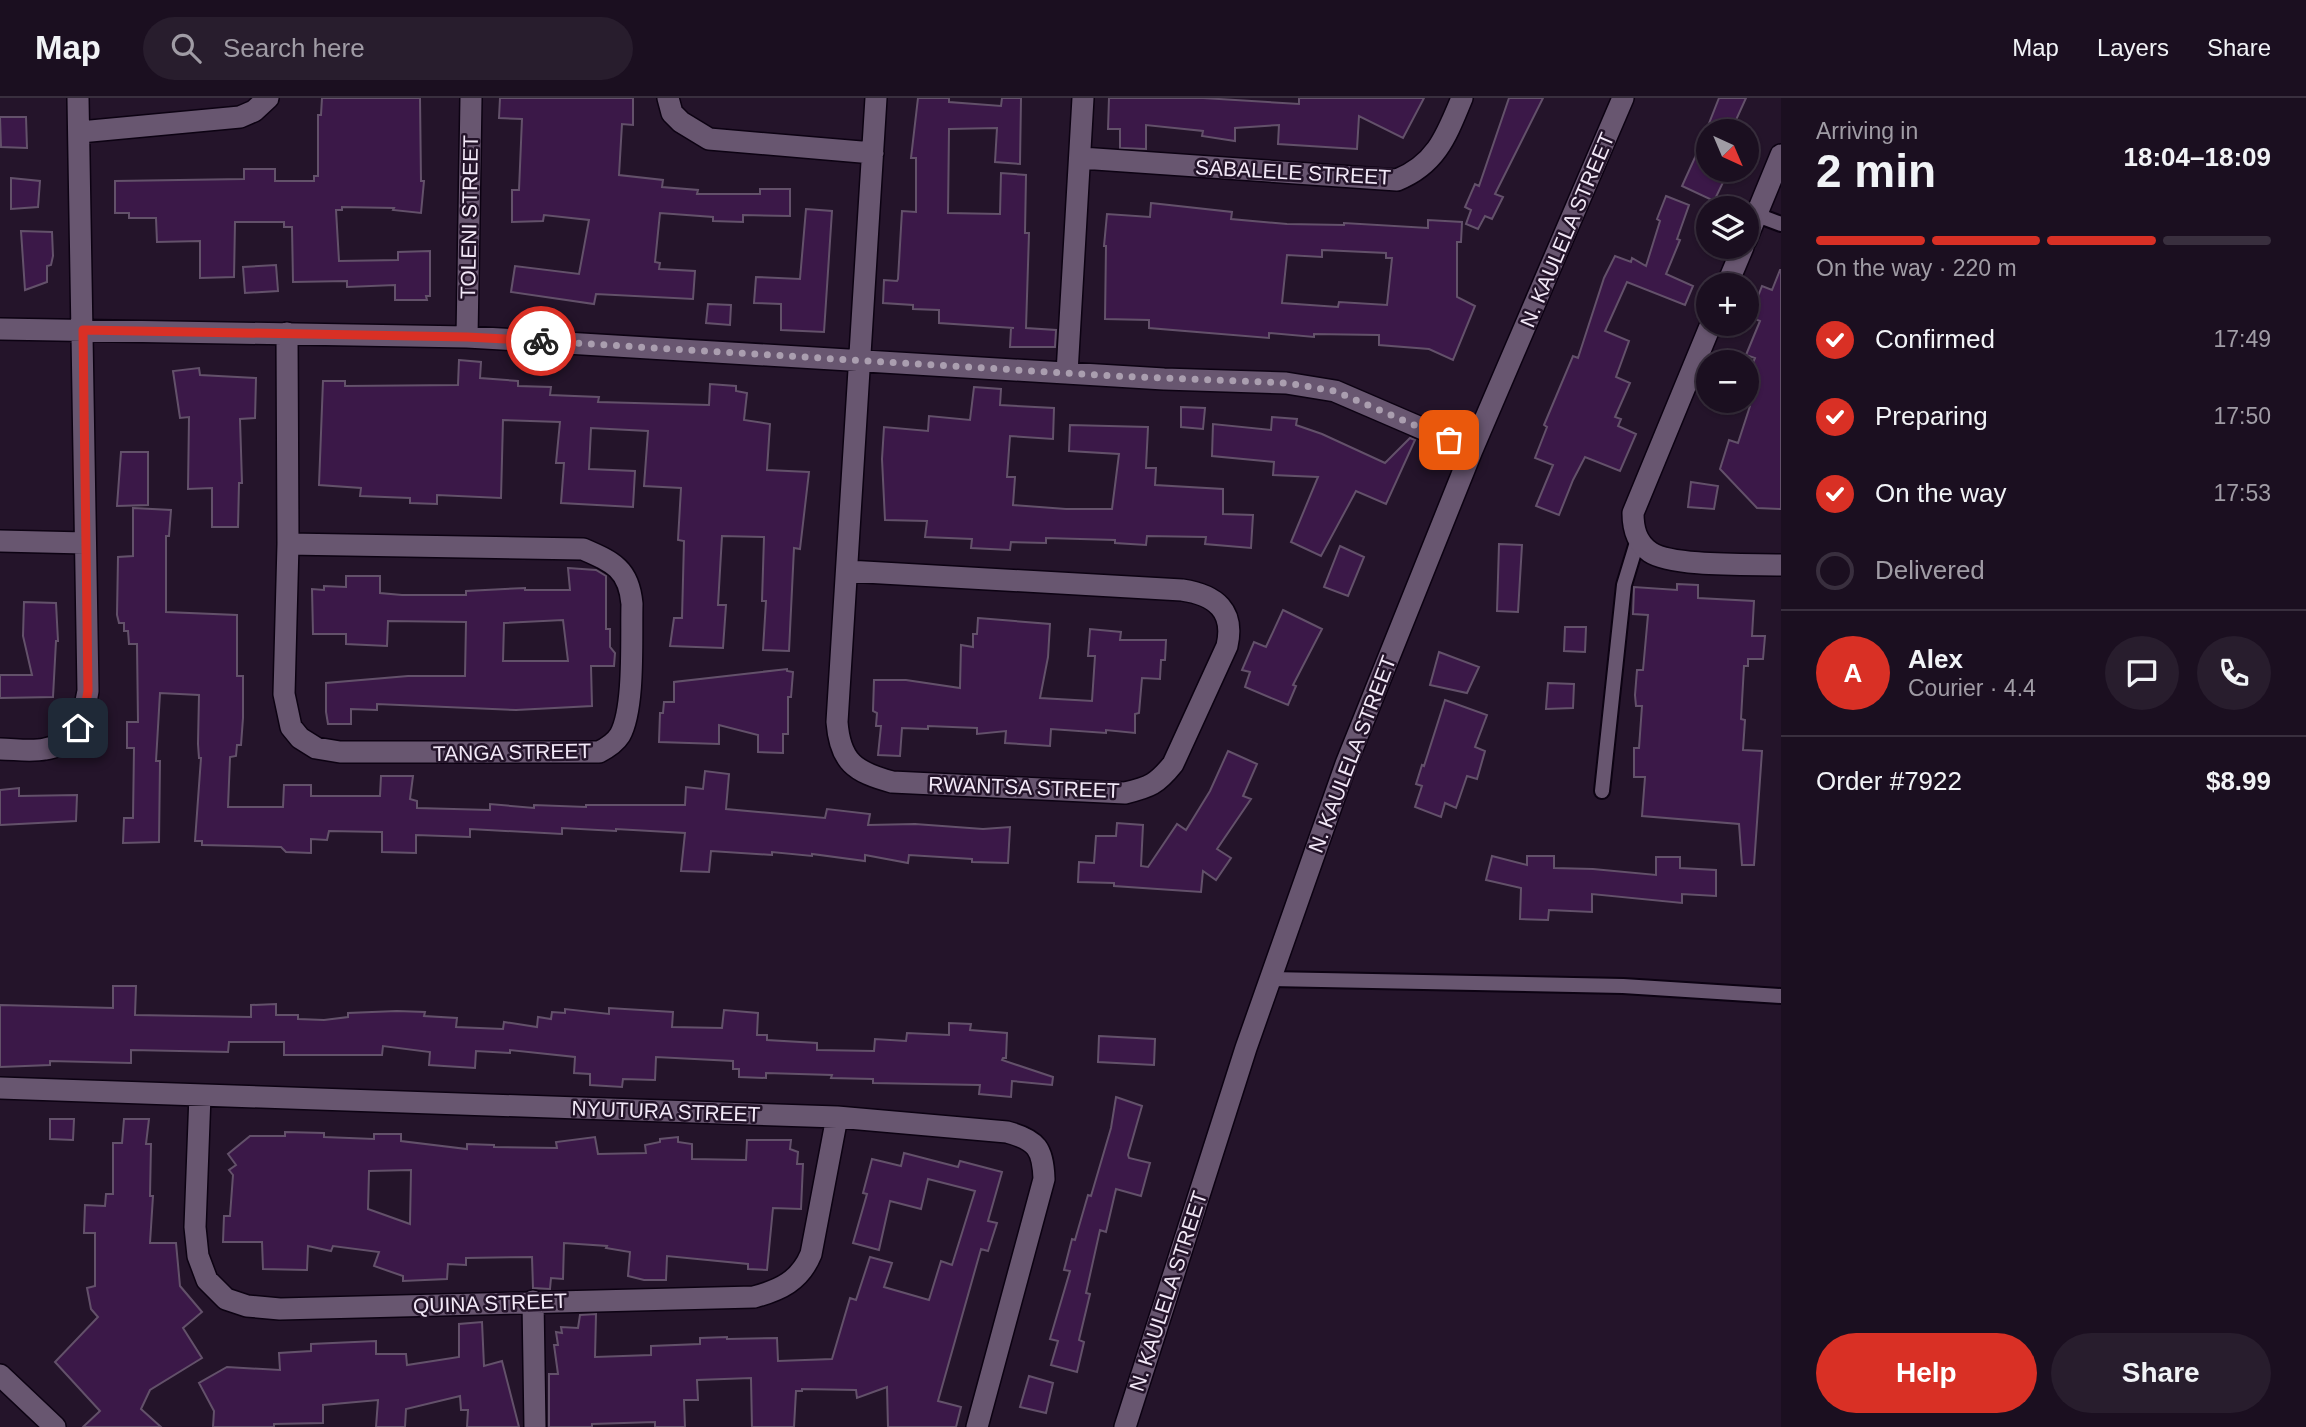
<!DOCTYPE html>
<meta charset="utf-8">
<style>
body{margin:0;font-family:Helvetica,sans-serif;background:#281d2d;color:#f1f3f6;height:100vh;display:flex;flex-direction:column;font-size:26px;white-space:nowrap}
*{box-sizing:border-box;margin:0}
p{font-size:23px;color:#a09ca5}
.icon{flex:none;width:38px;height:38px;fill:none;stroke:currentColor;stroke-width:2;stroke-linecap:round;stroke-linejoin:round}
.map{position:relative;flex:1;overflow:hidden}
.sheet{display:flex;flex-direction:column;background:#1b0f20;width:525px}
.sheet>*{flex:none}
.needle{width:46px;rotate:136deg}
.fabs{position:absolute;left:1696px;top:21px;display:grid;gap:14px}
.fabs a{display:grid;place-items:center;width:63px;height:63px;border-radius:50%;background:#1b0f20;box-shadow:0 2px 5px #0004,0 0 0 2px #392f3e;font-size:35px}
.pin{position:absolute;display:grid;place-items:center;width:60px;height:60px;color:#fff;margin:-30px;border-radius:14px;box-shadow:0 4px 10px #0006}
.courier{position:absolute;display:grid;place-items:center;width:70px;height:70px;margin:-35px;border:5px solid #d93025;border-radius:50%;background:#fff;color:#222;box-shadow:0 2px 9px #0007}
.overview em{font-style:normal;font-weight:600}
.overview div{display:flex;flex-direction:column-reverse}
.overview{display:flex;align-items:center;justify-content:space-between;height:119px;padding:0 35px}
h1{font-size:46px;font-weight:600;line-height:52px}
.bar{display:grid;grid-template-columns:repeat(4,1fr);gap:10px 7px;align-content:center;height:84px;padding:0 35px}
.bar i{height:9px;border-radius:5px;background:#392f3e}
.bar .selected{background:#d93025}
.bar p{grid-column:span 4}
.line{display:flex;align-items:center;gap:18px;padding:0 35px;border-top:2px solid #392f3e}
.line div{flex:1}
.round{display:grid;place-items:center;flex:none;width:74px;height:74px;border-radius:37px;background:#281d2d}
ol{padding:0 35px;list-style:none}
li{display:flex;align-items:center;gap:21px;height:77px}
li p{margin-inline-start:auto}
li .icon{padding:7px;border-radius:50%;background:#d93025;color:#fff;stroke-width:4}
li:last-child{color:#a09ca5}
li i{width:38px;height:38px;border:4px solid #392f3e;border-radius:50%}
.primary-button{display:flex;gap:14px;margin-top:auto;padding:14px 35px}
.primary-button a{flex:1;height:80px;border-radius:42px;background:#d93025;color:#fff;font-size:28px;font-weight:600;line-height:80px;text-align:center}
.primary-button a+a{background:#281d2d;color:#f1f3f6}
header{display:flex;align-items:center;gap:42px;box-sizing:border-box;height:98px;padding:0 35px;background:#1b0f20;border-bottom:2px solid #392f3e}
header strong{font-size:33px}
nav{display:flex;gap:38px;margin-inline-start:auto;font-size:24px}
.search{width:490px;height:63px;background:#281d2d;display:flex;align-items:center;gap:18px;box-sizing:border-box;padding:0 24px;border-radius:38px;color:#a09ca5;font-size:26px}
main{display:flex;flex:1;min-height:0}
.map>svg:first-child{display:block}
.building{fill:#3b1848;stroke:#63516a;stroke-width:2;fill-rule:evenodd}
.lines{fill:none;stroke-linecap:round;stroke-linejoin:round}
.lane-casing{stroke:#0c0212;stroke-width:18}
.street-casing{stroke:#0c0212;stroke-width:24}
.lane{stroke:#685670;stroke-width:14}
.street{stroke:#685670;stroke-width:21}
.done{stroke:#aa9eaf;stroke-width:7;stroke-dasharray:0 12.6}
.route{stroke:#d93025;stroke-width:9}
.labels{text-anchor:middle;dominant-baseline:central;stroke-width:5;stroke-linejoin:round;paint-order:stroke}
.street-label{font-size:21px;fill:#f2e8f7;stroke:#24142a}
</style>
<header>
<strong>Map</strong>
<div class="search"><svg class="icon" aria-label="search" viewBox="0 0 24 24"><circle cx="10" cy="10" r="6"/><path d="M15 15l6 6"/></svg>Search here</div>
<nav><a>Map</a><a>Layers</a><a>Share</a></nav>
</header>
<main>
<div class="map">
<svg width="1781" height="1329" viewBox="0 0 1781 1329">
<rect width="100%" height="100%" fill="#24142a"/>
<!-- building -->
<path class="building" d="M322,0H420L421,83H424L421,115L393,112L394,110L342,109V112H336L339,163L398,162V154L430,153V198H426L427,202H395V187L347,189V183L293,184L292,129H284V124H235L234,179L200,180V143L157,144L156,120H129V115H115V83L244,81V71H275V83H314V78H318V17H321Z
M500,0H633V27L622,26L619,77L663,82L662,89L698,92L697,96H760V91H790V118L743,117V124L713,123V119L660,115L655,164L660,165L659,171L695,173L693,201L596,196L594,206L511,194L515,168L579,176L589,122L544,117L543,123L512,124V92H519L522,21L499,20Z
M918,0H949V4L1001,8L1002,0H1021L1020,66L995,64L997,30L949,31L948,115L1000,116L1001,75L1026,77L1025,135H1029L1026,230L1056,232L1055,249H1010L1011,230H1014L939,225V212L913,211V207L883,205L884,182L897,183L898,181L902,113L916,114V60H911Z
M1109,0H1203L1299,6V0H1424L1403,40L1359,18L1357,51L1278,46L1279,27L1235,30V43L1202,38L1203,33L1146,27V51L1120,50V31H1108Z
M1509,0H1543L1495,96L1503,99L1492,121L1485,118L1478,131L1466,126L1471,112L1465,109L1475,86L1479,88Z
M1719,0H1746L1731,33H1708V72H1729L1714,103L1682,88L1707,33H1706Z
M0,19H26L27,50L1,49Z
M11,80L40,83L38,109L11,111Z
M1666,98L1689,107L1677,141L1680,142L1666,176L1693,188L1685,207L1627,184L1605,233L1629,243L1616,279L1630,285L1615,319L1621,321L1618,328L1636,336L1620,373L1585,359L1573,382L1559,417L1536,408L1553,367L1535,360L1547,329L1544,327L1573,258L1578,260L1604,180L1615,158L1631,164L1632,160L1646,168L1660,123L1657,121Z
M1151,105L1232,114L1231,121L1287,126L1344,127V125L1428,130V122L1462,124L1461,144H1457V199L1475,208L1453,262L1429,251L1379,247V237L1314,236V239L1269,235V240L1149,230V222L1105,221L1106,148H1104L1107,116L1150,119ZM1322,152L1386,155V160H1392L1387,207L1339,204L1338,209L1282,205L1287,157L1322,159Z
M806,111L832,113L824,234L781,232V206L754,205L756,179L800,181Z
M21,133L52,134L53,158L51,167L47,168V184L25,192Z
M276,167L278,193L245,195L243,169Z
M1780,172H1781V411L1757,410L1720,371L1729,342L1738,345L1750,308L1746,306V281L1755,260L1746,257L1760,223L1750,219L1762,188L1772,192Z
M708,206L731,207L730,227L706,225Z
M459,262L481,264L480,280L518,283V288L551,289L550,297L599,299L598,304L709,307L710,286L736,288V293L747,295L744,322L770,326L767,372L809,374L800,451L794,450L789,553L763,552L766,503H762L764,439L722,438L718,507H726L723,550L670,548L674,520H682L684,443L678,442L681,390L644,388L648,333L591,330L589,371L635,373L633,409L561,405L564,365H556L560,324L503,322L501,400L437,397V406L410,405V400L360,398L361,390L319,387L323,283H345V288L458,287Z
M199,270L200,277L256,280L255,320L240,321L242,385H239L238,429H212V390L188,391L189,319L180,320L173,273Z
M974,289L1001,291L1000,307L1054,310L1053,341L1010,338L1007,379H1015L1013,407L1066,411H1112L1119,356L1069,353L1070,327L1148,329L1146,370H1156L1155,387L1223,391V416L1253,417L1251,450L1205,446L1206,439L1147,438L1146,447L1115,445V442L1046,440V445L1011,444L1010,452L971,450L972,441L925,439L927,423L885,422L882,361L884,329L928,333L929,318L970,322Z
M1181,309L1205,310L1203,331L1181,329Z
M1272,319L1297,321L1296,327L1322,336L1385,365L1410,340L1415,342L1386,406L1356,393L1321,458L1291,444L1318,379L1273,377L1274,364L1212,358L1213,326L1271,332Z
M121,354H148V407L117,408Z
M1691,384L1718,388L1714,411L1688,409Z
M133,410L171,412L169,438H166V514L237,517V578H243V620L241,647H237L236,658L230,659L228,709H283L284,687H311V698H380L381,678H413L410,701L417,703V710L490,712V706L534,710V707L586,709V707H685L686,689L703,691L705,673L729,676L726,711L825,720L827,711L870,716L868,727L915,726L983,731L1010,729L1008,765L972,764V761L909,757L908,765L865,757V763L812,756V758L772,754V757L711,753L709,774L681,773L685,735L616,731V733L562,730V736L470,731V739L416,737V755L382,754V734L329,733L327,742L311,741V755L286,754L281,749L202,747V743H195L201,660H199L198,646L199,597L160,595L156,663H160L159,744L123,745L124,720H133L134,650H127V624H138L137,546H129L128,533H124V525H119L117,517L118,459L133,458Z
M1499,446L1522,447L1518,514L1497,513Z
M1340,448L1364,459L1348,498L1324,489Z
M568,470L596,472L606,478V531H610V549L615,555L614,568H591L592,608L516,612L377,606V612L351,611V626H328L326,614V585L408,578H465L466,524L388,523L387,548L346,546V536H313L312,491L324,492V488L346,489V478H380V495L402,497H466V493L525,490V492H570ZM563,522L568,563H503L504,525Z
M1677,486L1698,487V500L1754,503L1752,538H1765L1763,561H1748V568H1744L1741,621L1745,622L1743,652L1762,653L1754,767H1742L1739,726L1642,718L1645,679H1634V650H1639L1642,608H1636L1635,597L1637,572H1643L1648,517L1633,516L1634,489L1677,492Z
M24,504L56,505L58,543H56L53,599L0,600V577H32L23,538Z
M1283,512L1322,531L1293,587L1296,588L1288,607L1245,589L1250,574L1242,572L1254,544L1266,549Z
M978,520L1050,526L1048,559L1040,600L1092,603L1095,558H1088L1090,531L1121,534L1120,542H1166L1165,562H1161L1160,581L1142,580L1139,615L1135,616V635L1106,632V635L1051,631L1050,648L1005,645L1006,633L977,636V630L928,628V631L902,630L900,658L878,657L881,628H876L877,615L873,613L874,582H906L960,590L961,547L973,549V536H977Z
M1565,529H1586L1585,554L1564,553Z
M1439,554L1479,569L1467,595L1430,587Z
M787,571V573L793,574L791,599H788V636H783V655L758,654V637L719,627V646L659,644L660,615H663L664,604H674V584Z
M1548,585L1574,586L1573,610L1546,611Z
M1445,602L1487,617L1475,649L1485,653L1477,681L1467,678L1456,710L1445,705L1441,719L1415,709L1422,688L1416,686L1422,667L1424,668Z
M1228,653L1257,666L1243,698L1251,701L1217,751L1231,760L1216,782L1203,773L1201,794L1114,788V785L1078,784L1079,764L1094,765L1096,738H1116L1117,725L1143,727L1141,768L1148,769L1177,726L1186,732L1210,693Z
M19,690V698L77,697L76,723L0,727V692Z
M1492,758L1527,767V758H1554V770L1593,771L1656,777V759H1680V770L1716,772V798L1682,796V805L1592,796V814L1549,812L1548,822L1520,821L1521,790L1486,782Z
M113,888H136L135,917L251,919V907L276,906V917H298V921L324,922L348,919V915L397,913L425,914L424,918L457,920L456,929L503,931L504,924L537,929L538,919L551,921L552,914L565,915V911L609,916V910L673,914L672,929L722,930L724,912L758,915L757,937H767V942L817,945V952L874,953L875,941L906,943L907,935L949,937V925L971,926L970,932L1007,935L1006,960H1003L1002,962L1053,979L1052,987L1012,983L1011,999L979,996L980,987L873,985V981L831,980L832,977L766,975V980L739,979V971H733V963L656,959L655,982L623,981L622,989L590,987V976L574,975L575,959L510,952V955L476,953L475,970L429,967L430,954L383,948L382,957H284V944H229L228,954L131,952V965L50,963V967L0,969V907L113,910Z
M1099,938L1155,941L1154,967L1098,964Z
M1116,999L1142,1008L1128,1057L1129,1060L1150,1065L1141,1098L1116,1091L1106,1134L1100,1132L1086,1195L1090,1196L1079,1242L1084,1244L1077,1274L1051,1267L1058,1243L1050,1241L1070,1173L1064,1172L1072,1141L1075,1142L1088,1097L1091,1098L1111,1030Z
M50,1021H74L73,1042L50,1041Z
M124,1021H149L146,1046H151L150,1098H153L150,1145H176L180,1188L202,1214L183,1230L202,1260L150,1292L141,1311L161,1329H83L100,1313L55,1264L98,1219L91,1211L87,1190L95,1188V1135H84L85,1107L105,1108L106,1096H113V1045H122Z
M285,1034L324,1035V1039L374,1041V1036H401V1043L467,1051V1046L494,1047V1049L557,1050L556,1044L595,1039L598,1056L646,1055L645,1047L660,1044V1041L678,1039V1044L692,1046V1061L746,1062L747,1042H791L790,1051L798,1054L797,1066H803L801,1111L773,1110L767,1172L748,1171V1166L667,1158L666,1182H644L628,1178L630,1154L606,1150L607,1148L564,1145L563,1181L551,1180L550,1191L533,1190L532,1159L466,1160V1167L448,1166L447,1181L403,1183V1178L374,1168L379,1154L333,1148L331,1153L308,1148L307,1172L263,1171L262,1144H223L224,1118H230L233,1077L229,1072L236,1067L228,1056L250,1038H285ZM411,1072L410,1126L368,1111L369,1073Z
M904,1055L958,1069L960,1063L1002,1074L988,1123L997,1125L988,1153L981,1151L938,1303L961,1309L956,1329H888L887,1289L857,1300L856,1292L802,1291V1293H796L794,1329H752L751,1280L697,1282L698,1302H684L685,1329H655V1324L592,1326V1329H549V1276H558L554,1247H558L556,1234L562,1235L561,1229L578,1230L580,1217L596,1216L595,1259L651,1257V1248L700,1246V1240L727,1239V1241L777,1240L778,1263L832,1261L850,1200L856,1202L870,1159L892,1165L884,1189L929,1202L941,1163L952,1167L975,1093L928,1081L921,1111L890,1103L879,1152L853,1145L867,1096L863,1095L872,1061L901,1068Z
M482,1224L484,1268L502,1263L519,1329H467L468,1312H461L460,1298L406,1311L405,1329H376L378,1302L323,1307V1325L274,1326V1329H213L214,1313L199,1285L227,1269L280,1272L279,1255L311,1253V1246L376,1243V1256H406L407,1267L459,1259V1226Z
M1029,1278L1053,1285L1046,1315L1020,1309Z"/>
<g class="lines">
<!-- lane casing -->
<g class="lane-casing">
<path id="lane" d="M1757,117L1781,126
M1602,693L1624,487L1638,441
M1270,881L1623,888L1781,898"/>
</g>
<!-- street casing -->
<g class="street-casing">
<path id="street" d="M668,0L672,15L681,24L709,41L873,55
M80,34L240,19L254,13L268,0
M1081,60L1397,82C1437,66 1447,36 1462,0
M1746,142L1781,57
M1727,187L1743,149
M1711,226L1633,415C1633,430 1636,444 1650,454C1672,469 1752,466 1781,467
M0,231L467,239L1164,281L1286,285L1335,293L1472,352
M287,235L288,446L284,596L291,629L300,640L316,650L340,654H599C607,650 615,645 620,637C635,610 631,539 632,506C629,471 613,464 583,451L288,446
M467,239L471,0
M1067,275L1083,0
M0,443L85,445
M847,473L1182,492C1216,497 1235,513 1227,548L1173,666C1157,686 1150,689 1125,695L892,684C855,674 840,664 837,624L876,0
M0,651C14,651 31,654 45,651C74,647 84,618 88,593L78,0
M0,990L837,1019L1007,1034C1037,1042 1043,1051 1044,1081L977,1329
M200,997L195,1129L198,1158L207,1182L226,1201L247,1208L280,1211L754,1199C780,1192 800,1183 811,1156L837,1019
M533,1203L535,1329
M0,1277L55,1329
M1125,1329L1246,950L1346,666L1472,352L1623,0"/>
</g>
<!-- lane -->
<use href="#lane" class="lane"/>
<!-- street -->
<use href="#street" class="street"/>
</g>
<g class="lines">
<!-- done -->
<path class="done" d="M541,243L1115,278L1286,285L1335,293L1449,342"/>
<!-- route -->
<path class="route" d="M78,630L84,616L88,593L83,232L467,239L541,243"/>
</g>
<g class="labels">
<!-- street labels -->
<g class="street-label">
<text transform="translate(1293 74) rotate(3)">SABALELE STREET</text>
<text transform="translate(469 119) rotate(-89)">TOLENI STREET</text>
<text transform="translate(1567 132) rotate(-67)">N. KAULELA STREET</text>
<text transform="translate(512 654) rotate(-1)">TANGA STREET</text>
<text transform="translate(1352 656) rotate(-69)">N. KAULELA STREET</text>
<text transform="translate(1024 689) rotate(2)">RWANTSA STREET</text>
<text transform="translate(666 1013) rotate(2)">NYUTURA STREET</text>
<text transform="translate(1168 1193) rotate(-72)">N. KAULELA STREET</text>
<text transform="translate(490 1205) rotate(-2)">QUINA STREET</text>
</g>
</g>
</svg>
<div class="fabs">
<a><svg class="needle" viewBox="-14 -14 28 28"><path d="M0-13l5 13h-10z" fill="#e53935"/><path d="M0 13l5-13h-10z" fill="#a09ca5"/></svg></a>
<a><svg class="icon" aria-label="layers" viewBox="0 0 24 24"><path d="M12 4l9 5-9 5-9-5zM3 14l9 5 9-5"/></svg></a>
<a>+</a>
<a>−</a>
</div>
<div class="pin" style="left:1449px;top:342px;background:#ea580c"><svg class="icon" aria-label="bag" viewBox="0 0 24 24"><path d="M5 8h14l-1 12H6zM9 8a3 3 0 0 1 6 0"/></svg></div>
<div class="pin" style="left:78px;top:630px;background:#1f2937"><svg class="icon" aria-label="home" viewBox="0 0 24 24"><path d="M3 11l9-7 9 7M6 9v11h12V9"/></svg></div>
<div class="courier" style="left:541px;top:243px"><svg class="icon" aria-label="bike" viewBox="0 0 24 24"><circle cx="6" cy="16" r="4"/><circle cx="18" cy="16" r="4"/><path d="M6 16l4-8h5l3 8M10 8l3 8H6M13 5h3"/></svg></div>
</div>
<section class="sheet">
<div class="overview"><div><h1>2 min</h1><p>Arriving in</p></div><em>18:04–18:09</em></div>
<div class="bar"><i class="selected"></i><i class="selected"></i><i class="selected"></i><i></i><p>On the way · 220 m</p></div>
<ol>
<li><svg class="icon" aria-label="check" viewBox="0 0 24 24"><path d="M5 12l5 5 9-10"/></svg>Confirmed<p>17:49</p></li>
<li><svg class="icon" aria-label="check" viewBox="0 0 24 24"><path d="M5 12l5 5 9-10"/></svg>Preparing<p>17:50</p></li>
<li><svg class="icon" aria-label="check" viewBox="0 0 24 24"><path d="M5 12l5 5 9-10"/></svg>On the way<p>17:53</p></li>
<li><i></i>Delivered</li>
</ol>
<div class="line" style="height:126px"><b class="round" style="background:#d93025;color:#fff">A</b><div><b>Alex</b><p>Courier · 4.4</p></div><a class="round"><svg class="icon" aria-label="chat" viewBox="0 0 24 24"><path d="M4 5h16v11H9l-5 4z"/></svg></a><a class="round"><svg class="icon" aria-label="phone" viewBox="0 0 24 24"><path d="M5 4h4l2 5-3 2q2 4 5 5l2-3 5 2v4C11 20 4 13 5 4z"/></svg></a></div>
<div class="line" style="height:91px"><div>Order #7922</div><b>$8.99</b></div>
<div class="primary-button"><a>Help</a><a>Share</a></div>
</section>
</main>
